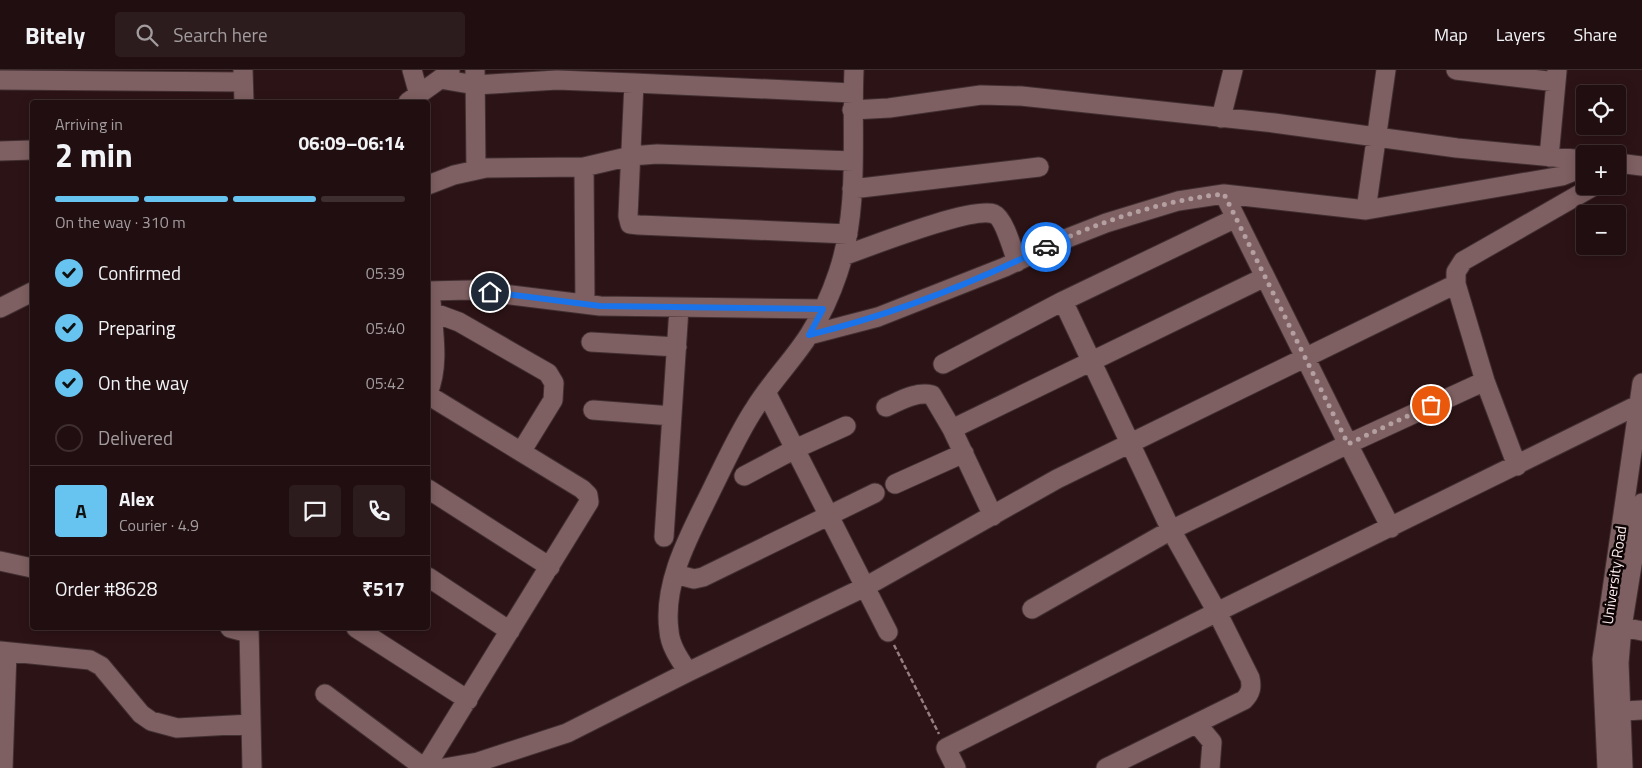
<!DOCTYPE html>
<meta charset="utf-8">
<style>
body{margin:0;font-family:"Titillium Web",sans-serif;background:#2d1c1e;color:#f1f3f6;height:100vh;display:flex;flex-direction:column;font-size:19px;white-space:nowrap}
*{box-sizing:border-box;margin:0}
p{font-size:16px;color:#a29c9f}
.icon{flex:none;width:28px;height:28px;fill:none;stroke:currentColor;stroke-width:2;stroke-linecap:round;stroke-linejoin:round}
.map{position:relative;flex:1;overflow:hidden}
.side{position:absolute;left:30px;top:30px;width:400px;height:530px;display:flex;flex-direction:column;background:#210e10;border-radius:5px;box-shadow:0 2px 12px #0003,0 0 0 1px #3e2e30}
.side>*{flex:none}
.buttons{position:absolute;left:1576px;top:15px;display:grid;gap:10px}
.buttons a{display:grid;place-items:center;width:50px;height:50px;border-radius:5px;background:#210e10;box-shadow:0 2px 12px #0003,0 0 0 1px #3e2e30;font-size:25px}
.pin{position:absolute;display:grid;place-items:center;width:42px;height:42px;color:#fff;margin:-21px;border:2px solid #fff;border-radius:50%;box-shadow:0 1px 5px #0007}
.courier{position:absolute;display:grid;place-items:center;width:50px;height:50px;margin:-25px;border:4px solid #1a73e8;border-radius:50%;background:#fff;color:#222;box-shadow:0 1px 6px #0007}
.overview em{font-style:normal;font-weight:700}
.overview div{display:flex;flex-direction:column-reverse}
.overview{display:flex;align-items:center;justify-content:space-between;height:85px;padding:0 25px}
h1{font-size:32px;font-weight:700;line-height:38px}
.bar{display:grid;grid-template-columns:repeat(4,1fr);gap:8px 5px;align-content:center;height:60px;padding:0 25px}
.bar i{height:6px;border-radius:4px;background:#3e2e30}
.bar .current{background:#67c4f0}
.bar p{grid-column:span 4}
.line{display:flex;align-items:center;gap:12px;padding:0 25px;border-top:1px solid #3e2e30}
.line div{flex:1}
.round{display:grid;place-items:center;flex:none;width:52px;height:52px;border-radius:5px;background:#2d1c1e}
ol{padding:0 25px;list-style:none}
li{display:flex;align-items:center;gap:15px;height:55px}
li p{margin-inline-start:auto}
li .icon{padding:5px;border-radius:50%;background:#67c4f0;color:#111;stroke-width:4}
li:last-child{color:#a29c9f}
li i{width:28px;height:28px;border:2px solid #3e2e30;border-radius:50%}
header{display:flex;align-items:center;gap:30px;box-sizing:border-box;height:70px;padding:0 25px;background:#210e10;border-bottom:1px solid #3e2e30}
header strong{font-size:24px}
nav{display:flex;gap:28px;margin-inline-start:auto;font-size:18px}
.search{width:350px;height:45px;background:#2d1c1e;display:flex;align-items:center;gap:12px;box-sizing:border-box;padding:0 18px;border-radius:5px;color:#a29c9f;font-size:19px}
.map>svg:first-child{display:block}
.lines{fill:none;stroke-linecap:round;stroke-linejoin:round}
.minor-casing{stroke:#423032;stroke-width:21}
.path{stroke:#947e80;stroke-width:2.5;stroke-dasharray:5 2.5;stroke-linecap:butt}
.minor{stroke:#7f6062;stroke-width:19}
.done{stroke:#b49fa1;stroke-width:5;stroke-dasharray:0 9}
.route{stroke:#1a73e8;stroke-width:6}
.labels{text-anchor:middle;dominant-baseline:central;stroke-width:5;stroke-linejoin:round;paint-order:stroke}
.street-label{font-size:15px;fill:#fdebec;stroke:#0d0405}
</style>
<header>
<strong>Bitely</strong>
<div class="search"><svg class="icon" aria-label="search" viewBox="0 0 24 24"><circle cx="10" cy="10" r="6"/><path d="M15 15l6 6"/></svg>Search here</div>
<nav><a>Map</a><a>Layers</a><a>Share</a></nav>
</header>
<div class="map">
<svg width="1642" height="698" viewBox="0 0 1642 698">
<rect width="100%" height="100%" fill="#2c1316"/>
<g class="lines">
<!-- minor casing -->
<g class="minor-casing">
<path id="minor" d="M243,0L244,32
M412,0L419,25
M475,0L476,100
M1456,0L1556,12
M440,9L475,15L557,10L634,13
M0,10L243,12
M408,32L450,2
M852,40L889,38L981,25L1021,26L1274,53L1457,78L1585,90
M1221,48L1233,0
M0,81L32,80
M1549,87L1557,1
M1618,93L1642,96
M584,97L585,234
M428,115L454,105L486,98L584,97L631,86L657,84L853,91
M852,119L1039,97
M1224,124L1348,374L1485,311
M1366,140L1386,0
M848,164L639,155L630,154L628,146L634,13L853,23
M843,186C869,177 971,136 994,144C1004,148 1013,181 1017,192
M428,221L471,220L600,236L823,239
M1063,231L1171,460L1217,542L1642,333
M0,238L32,222
M432,242L459,252L548,303L554,313L553,330L521,382
M809,265L878,247L1005,197L1060,171L1106,153L1178,131L1224,124L1366,140L1562,106L1572,102L1585,90
M591,272L677,277
M943,294L1063,231L1236,148
M766,322L888,562
M428,323C440,294 433,261 431,230
M886,337C900,331 916,321 932,325L952,359L993,446
M593,340L672,346
M952,359L1265,207
M1517,396L1485,311L1456,214V202L1463,191L1594,116
M744,406L795,379L846,356
M895,414L964,383
M428,419L550,497
M664,467L679,238
M0,491L32,498
M675,504L694,509L703,507L875,423
M428,507L510,561
M1032,539L1171,460L1348,374L1391,458
M1622,557L1642,561
M230,558L249,563
M249,558L252,698
M356,558L468,630
M0,581L90,590L101,596L141,644L151,651L177,658L251,654
M688,602C680,590 670,576 669,561C662,510 693,459 714,415C727,389 739,362 755,338C771,312 793,290 809,265C821,246 831,224 838,203C860,138 851,67 854,0
M325,624L423,697L436,698
M1608,642L1642,640
M1197,654L1212,672L1210,698
M3,698L7,582
M425,698L589,432L588,425L582,419L428,325
M444,698L478,692L567,663L688,602L865,517L1057,409L1456,214
M956,698L946,678L1217,542L1250,608C1252,617 1251,623 1244,630L1106,698
M1607,698L1602,589L1642,313
M1623,698L1619,593L1622,557L1642,433"/>
</g>
<!-- path -->
<path class="path" d="M894,575L939,664"/>
<!-- minor -->
<use href="#minor" class="minor"/>
</g>
<g class="lines">
<!-- done -->
<path class="done" d="M1046,177C1101,151 1164,130 1224,124L1348,374L1431,335"/>
<!-- route -->
<path class="route" d="M490,222L600,236L823,239L809,265C891,245 971,214 1046,177"/>
</g>
<g class="labels">
<!-- street labels -->
<g class="street-label">
<text transform="translate(1614 505) rotate(-82)">University Road</text>
</g>
</g>
</svg>
<div class="buttons">
<a><svg class="icon" aria-label="locate" viewBox="0 0 24 24"><circle cx="12" cy="12" r="6"/><path d="M12 2v4M12 18v4M2 12h4M18 12h4"/></svg></a>
<a>+</a>
<a>−</a>
</div>
<div class="pin" style="left:1431px;top:335px;background:#ea580c"><svg class="icon" aria-label="bag" viewBox="0 0 24 24"><path d="M5 8h14l-1 12H6zM9 8a3 3 0 0 1 6 0"/></svg></div>
<div class="pin" style="left:490px;top:222px;background:#1f2937"><svg class="icon" aria-label="home" viewBox="0 0 24 24"><path d="M3 11l9-7 9 7M6 9v11h12V9"/></svg></div>
<div class="courier" style="left:1046px;top:177px"><svg class="icon" aria-label="car" viewBox="0 0 24 24"><path d="M5 17H2v-5l4-1 3-4h7l3 4 3 1v5h-3M9 17h6M6 11h13"/><circle cx="7" cy="17" r="2"/><circle cx="17" cy="17" r="2"/></svg></div>
<section class="side">
<div class="overview"><div><h1>2 min</h1><p>Arriving in</p></div><em>06:09–06:14</em></div>
<div class="bar"><i class="current"></i><i class="current"></i><i class="current"></i><i></i><p>On the way · 310 m</p></div>
<ol>
<li><svg class="icon" aria-label="check" viewBox="0 0 24 24"><path d="M5 12l5 5 9-10"/></svg>Confirmed<p>05:39</p></li>
<li><svg class="icon" aria-label="check" viewBox="0 0 24 24"><path d="M5 12l5 5 9-10"/></svg>Preparing<p>05:40</p></li>
<li><svg class="icon" aria-label="check" viewBox="0 0 24 24"><path d="M5 12l5 5 9-10"/></svg>On the way<p>05:42</p></li>
<li><i></i>Delivered</li>
</ol>
<div class="line" style="height:90px"><b class="round" style="background:#67c4f0;color:#111">A</b><div><b>Alex</b><p>Courier · 4.9</p></div><a class="round"><svg class="icon" aria-label="chat" viewBox="0 0 24 24"><path d="M4 5h16v11H9l-5 4z"/></svg></a><a class="round"><svg class="icon" aria-label="phone" viewBox="0 0 24 24"><path d="M5 4h4l2 5-3 2q2 4 5 5l2-3 5 2v4C11 20 4 13 5 4z"/></svg></a></div>
<div class="line" style="height:65px"><div>Order #8628</div><b>₹517</b></div>
</section>
</div>
